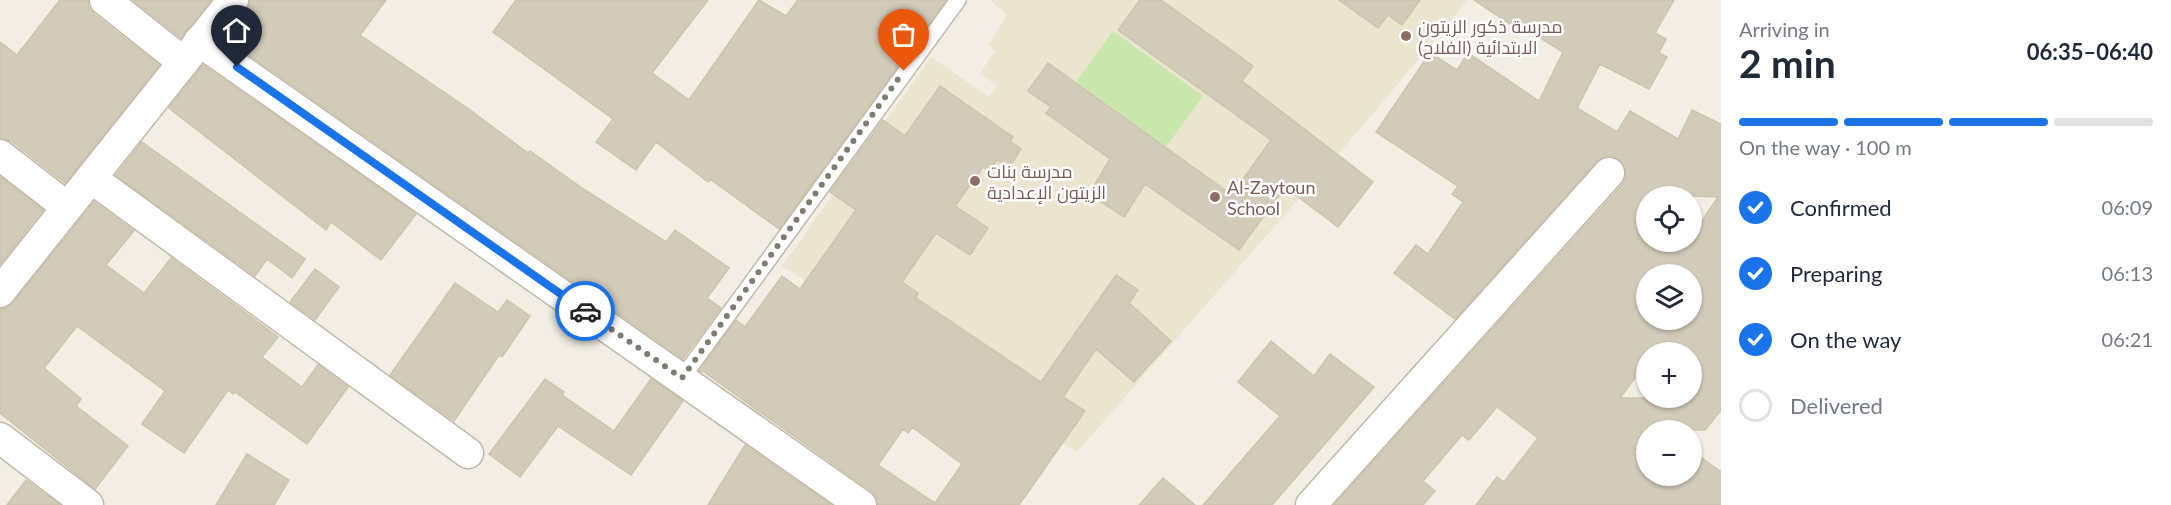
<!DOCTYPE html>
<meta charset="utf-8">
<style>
body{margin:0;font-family:Lato,Cairo,sans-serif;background:#f2f2f3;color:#1f2937;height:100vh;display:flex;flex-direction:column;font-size:22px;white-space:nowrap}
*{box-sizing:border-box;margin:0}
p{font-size:20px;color:#747a83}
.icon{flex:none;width:33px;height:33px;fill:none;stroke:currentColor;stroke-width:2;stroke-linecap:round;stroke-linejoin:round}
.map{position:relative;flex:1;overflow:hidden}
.side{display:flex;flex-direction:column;background:#fff;width:450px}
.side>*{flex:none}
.buttons{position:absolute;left:1636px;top:186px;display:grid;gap:12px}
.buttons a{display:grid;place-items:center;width:66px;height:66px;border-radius:50%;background:#fff;box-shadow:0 2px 4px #0004;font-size:30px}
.pin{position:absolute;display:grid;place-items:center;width:51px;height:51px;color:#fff;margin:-62px -26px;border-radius:50% 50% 50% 0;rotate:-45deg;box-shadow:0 0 6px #0007}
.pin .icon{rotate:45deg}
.courier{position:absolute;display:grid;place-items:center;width:60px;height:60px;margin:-30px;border:4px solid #1a73e8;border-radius:50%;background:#fff;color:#222;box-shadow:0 2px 8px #0007}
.head em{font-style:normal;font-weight:700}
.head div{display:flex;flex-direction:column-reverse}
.head{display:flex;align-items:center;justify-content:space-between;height:102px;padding:0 18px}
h1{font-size:39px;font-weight:700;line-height:45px}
.bar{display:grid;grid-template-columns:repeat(4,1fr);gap:9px 6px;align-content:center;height:72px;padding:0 18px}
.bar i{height:8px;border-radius:4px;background:#e0e1e3}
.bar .selected{background:#1a73e8}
.bar p{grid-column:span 4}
ol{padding:0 18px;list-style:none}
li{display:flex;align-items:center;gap:18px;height:66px}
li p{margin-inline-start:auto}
li .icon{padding:6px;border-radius:50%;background:#1a73e8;color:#fff;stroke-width:4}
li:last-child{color:#747a83}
li i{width:33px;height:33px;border:3px solid #e0e1e3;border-radius:50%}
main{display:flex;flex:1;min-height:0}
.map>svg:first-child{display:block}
.education{fill:#ebe4ce}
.green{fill:#c9e6ac}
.building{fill:#d3cbba;stroke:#cec3ad;stroke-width:1.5;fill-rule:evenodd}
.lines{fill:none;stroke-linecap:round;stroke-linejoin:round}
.service-casing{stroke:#c0b9aa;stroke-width:18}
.minor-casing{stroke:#c0b9aa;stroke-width:33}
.service{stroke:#fff;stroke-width:15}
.minor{stroke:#fff;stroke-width:30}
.done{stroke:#817c72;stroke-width:6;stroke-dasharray:0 10.8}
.route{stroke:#1a73e8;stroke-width:8}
.education-dot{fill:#8d6e63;stroke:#fff;stroke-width:2}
.labels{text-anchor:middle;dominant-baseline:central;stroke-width:5;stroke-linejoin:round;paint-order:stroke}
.education-label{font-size:18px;fill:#785e54;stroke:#fff;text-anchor:start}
</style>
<main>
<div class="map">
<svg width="1721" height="505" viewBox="0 0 1721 505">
<rect width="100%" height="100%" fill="#f2eee4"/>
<!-- education -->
<path class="education" d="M990,0H1468L1366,122L1077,452L782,266L931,57L989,97L997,86L980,73L995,51L989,44L1007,15Z"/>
<!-- green -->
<path class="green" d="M1113,31L1203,96L1166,147L1076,82Z"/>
<!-- building -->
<path class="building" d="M60,0H88L89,7L94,14L159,65L65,183L11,141L0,138V42L17,55Z
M133,0H211L181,38Z
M250,0H386L360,35L466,107L528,153L530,151L582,188L666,242L675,230L729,268L707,298L721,308L683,359L225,38L246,11Z
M516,0H708L652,73L689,100L759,0L786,16L798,0H946L779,229L710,179L708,182L656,142L636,170L596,142L613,119L493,32Z
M1140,0H1161L1253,66L1242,81L1373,182L1338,227L1285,187L1239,250L1145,184L1124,217L1089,194L1110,159L1046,113L1051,107L1028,91L1048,63L1232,195L1271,140L1118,30Z
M1339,0H1420L1402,25L1388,15L1378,28Z
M1474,0H1674L1655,33L1666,39L1659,53L1667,57L1649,89L1600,64L1577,108L1617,132L1630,111L1678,139L1692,110L1721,124V410L1705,430H1647V476H1692V451L1721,472V505H1476L1497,477L1504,482L1538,438L1497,407L1469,440L1462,435L1423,481L1435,491L1423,505H1334L1622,185L1626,177L1625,167L1620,160L1612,156H1604L1597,161L1455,319L1394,273L1416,245L1428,254L1463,202L1452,194L1458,186L1376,132L1430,53L1457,70L1468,53L1539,101L1563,52L1518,24L1516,28ZM1647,196H1692L1718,197L1692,236V242H1647ZM1647,274H1692V320H1647ZM1647,352H1692V398H1620L1647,362Z
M203,65L416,214L381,260L331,222L326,230L169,108Z
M940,86L1013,137L1010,141L1021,149L1009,168L997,160L989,171L983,167L955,206L988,228L970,255L936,233L902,282L918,293L916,298L1041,382L1116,275L1138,290L1129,303L1171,341L1134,382L1096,349L1063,397L1085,411L1019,505H878L876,497L871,491L704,372L699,371L736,320L745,327L782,276L800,289L856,210L830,192L883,120L905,136ZM912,427L962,464L935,503L878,465L903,429L908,433Z
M142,142L305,259L292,278L267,259L255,276L116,175Z
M0,177L43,210L0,264Z
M94,202L134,231L106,265L144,293L171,258L278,337L262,357L302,387L318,365L348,387L307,444L235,392L233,394L228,390L184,453L142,424L165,391L77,326L44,368L81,399L76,406L128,446L95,489L0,413V309L7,308L13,303Z
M315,269L339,287L315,320L290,302Z
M455,283L498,312L507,300L530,316L502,357L499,355L454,421L390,375Z
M1271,341L1314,376L1330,354L1374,387L1272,505H1203L1280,416L1238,382Z
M545,379L564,392L562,395L614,431L651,379L683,401L631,475L558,426L520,477L489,454Z
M745,445L831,505H708Z
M247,454L289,480L274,505H216Z
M1163,478L1195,505H1139Z
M26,480L60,505H7Z"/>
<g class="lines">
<!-- service casing -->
<g class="service-casing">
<path id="service" d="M682,378L958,0"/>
</g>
<!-- minor casing -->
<g class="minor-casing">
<path id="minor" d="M105,0L183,62
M199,41L861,505
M0,155L67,207
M91,178L468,453
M0,292L233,0
M0,438L88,505
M1311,505L1609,173"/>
</g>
<!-- service -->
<use href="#service" class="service"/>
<!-- minor -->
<use href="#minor" class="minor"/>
</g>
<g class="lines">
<!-- done -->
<path class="done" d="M585,311L682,378L904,71"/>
<!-- route -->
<path class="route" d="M237,67L585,311"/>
</g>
<!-- markers -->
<g class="education-dot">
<circle cx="1406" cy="36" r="6"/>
<circle cx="975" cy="181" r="6"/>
<circle cx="1215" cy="197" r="6"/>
</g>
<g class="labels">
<!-- education labels -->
<g class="education-label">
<text x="1418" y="26">مدرسة ذكور الزيتون<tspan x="1418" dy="21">الابتدائية (الفلاح)</tspan></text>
<text x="987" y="171">مدرسة بنات<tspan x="987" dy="21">الزيتون الإعدادية</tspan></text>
<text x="1227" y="187">Al-Zaytoun<tspan x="1227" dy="21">School</tspan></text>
</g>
</g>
</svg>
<div class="buttons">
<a><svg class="icon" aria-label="locate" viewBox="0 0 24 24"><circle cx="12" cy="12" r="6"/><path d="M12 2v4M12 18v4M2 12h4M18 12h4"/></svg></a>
<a><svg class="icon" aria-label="layers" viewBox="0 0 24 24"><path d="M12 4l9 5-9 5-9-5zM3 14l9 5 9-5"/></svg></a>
<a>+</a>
<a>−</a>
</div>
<div class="pin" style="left:904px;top:71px;background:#ea580c"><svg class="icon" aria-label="bag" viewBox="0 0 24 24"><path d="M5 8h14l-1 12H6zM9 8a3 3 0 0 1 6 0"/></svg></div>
<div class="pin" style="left:237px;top:67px;background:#1f2937"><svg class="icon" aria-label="home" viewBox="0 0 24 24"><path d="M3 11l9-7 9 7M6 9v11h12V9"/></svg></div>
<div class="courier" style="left:585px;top:311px"><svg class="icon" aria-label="car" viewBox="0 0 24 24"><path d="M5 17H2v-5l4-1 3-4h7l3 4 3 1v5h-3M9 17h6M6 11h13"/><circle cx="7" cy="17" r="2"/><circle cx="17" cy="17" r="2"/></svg></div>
</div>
<section class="side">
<div class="head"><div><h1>2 min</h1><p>Arriving in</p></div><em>06:35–06:40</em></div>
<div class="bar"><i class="selected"></i><i class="selected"></i><i class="selected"></i><i></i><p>On the way · 100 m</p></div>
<ol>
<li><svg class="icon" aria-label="check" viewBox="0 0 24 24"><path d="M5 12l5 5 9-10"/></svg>Confirmed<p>06:09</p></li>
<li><svg class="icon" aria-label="check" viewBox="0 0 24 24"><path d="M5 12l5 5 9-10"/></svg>Preparing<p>06:13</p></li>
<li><svg class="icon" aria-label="check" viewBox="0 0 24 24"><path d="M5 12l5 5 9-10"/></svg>On the way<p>06:21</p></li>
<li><i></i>Delivered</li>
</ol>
</section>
</main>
